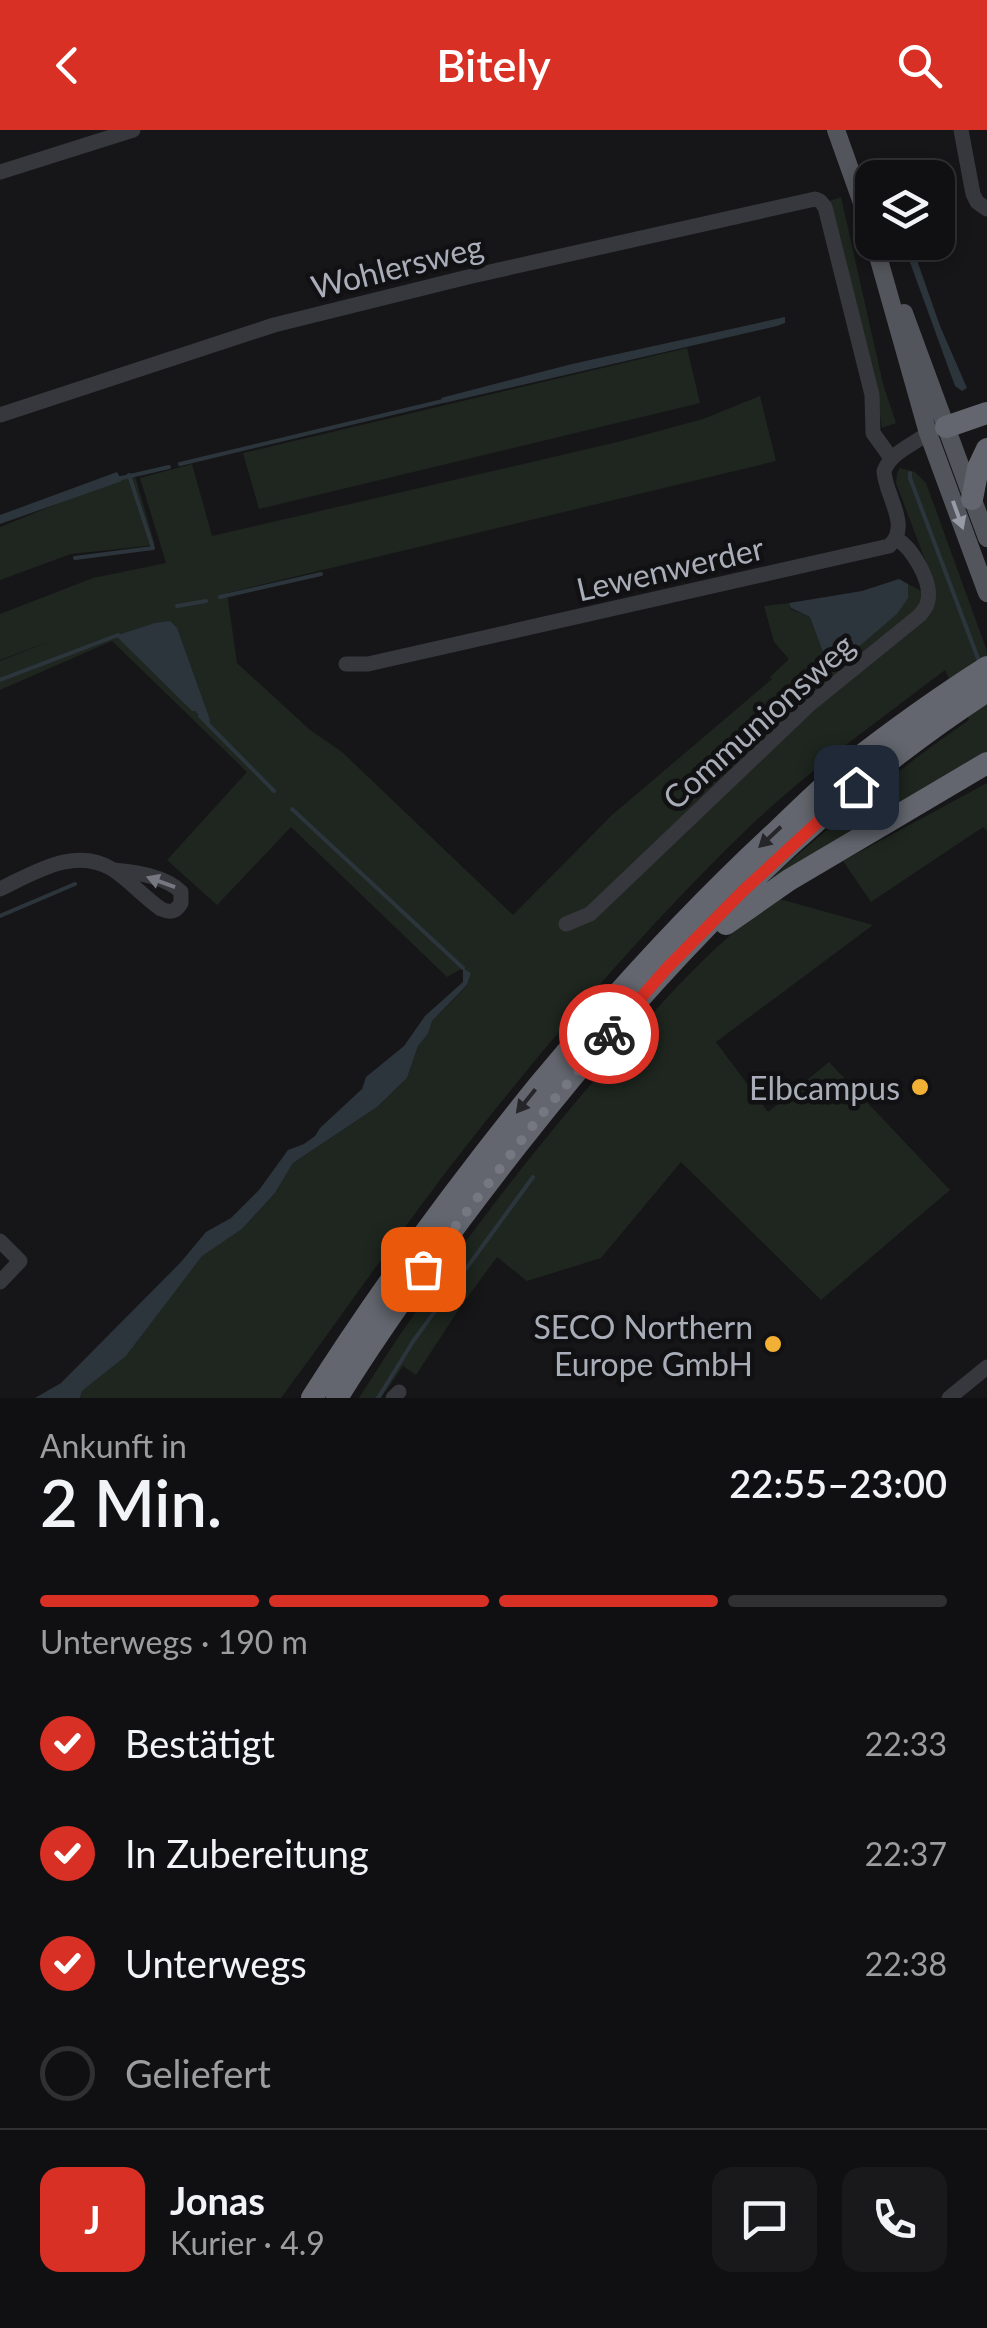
<!DOCTYPE html>
<html lang="de">
<meta charset="utf-8">
<style>
body{margin:0;font-family:Lato,sans-serif;background:#19191b;color:#f1f3f6;height:100vh;display:flex;flex-direction:column;font-size:38px;white-space:nowrap}
*{box-sizing:border-box;margin:0}
p{font-size:32px;color:#9c9d9f}
.icon{flex:none;width:55px;height:55px;fill:none;stroke:currentColor;stroke-width:2;stroke-linecap:round;stroke-linejoin:round}
.map{position:relative;height:1268px;overflow:hidden}
.sheet{display:flex;flex-direction:column;background:#101012;flex:1}
.sheet>*{flex:none}
.buttons{position:absolute;left:855px;top:30px;display:grid;gap:20px}
.buttons a{display:grid;place-items:center;width:100px;height:100px;border-radius:20px;background:#101012;box-shadow:0 5px 15px #0003,0 0 0 2px #303032;font-size:50px}
.pin{position:absolute;display:grid;place-items:center;width:85px;height:85px;color:#fff;margin:-42px;border-radius:20px;box-shadow:0 5px 15px #0006}
.courier{position:absolute;display:grid;place-items:center;width:100px;height:100px;margin:-50px;border:8px solid #d93025;border-radius:50%;background:#fff;color:#222;box-shadow:0 2px 12px #0007}
.summary em{font-style:normal;font-weight:600}
.summary div{display:flex;flex-direction:column-reverse}
.summary{display:flex;align-items:center;justify-content:space-between;height:170px;padding:0 40px}
h1{font-size:65px;font-weight:600;line-height:75px}
.bar{display:grid;grid-template-columns:repeat(4,1fr);gap:15px 10px;align-content:center;height:120px;padding:0 40px}
.bar i{height:12px;border-radius:8px;background:#303032}
.bar .selected{background:#d93025}
.bar p{grid-column:span 4}
.line{display:flex;align-items:center;gap:25px;padding:0 40px;border-top:2px solid #303032}
.line div{flex:1}
.round{display:grid;place-items:center;flex:none;width:105px;height:105px;border-radius:20px;background:#19191b}
ol{padding:0 40px;list-style:none}
li{display:flex;align-items:center;gap:30px;height:110px}
li p{margin-inline-start:auto}
li .icon{padding:10px;border-radius:50%;background:#d93025;color:#fff;stroke-width:4}
li:last-child{color:#9c9d9f}
li i{width:55px;height:55px;border:5px solid #303032;border-radius:50%}
header{display:flex;justify-content:space-between;align-items:center;height:130px;padding:0 40px;background:#d93025;color:#fff;font-size:45px;font-weight:600}
.map>svg:first-child{display:block}
.green{fill:#1e261f}
.water{fill:#2c353c}
.lines{fill:none;stroke-linecap:round;stroke-linejoin:round}
.stream{stroke:#2c353c;stroke-width:4}
.minor{stroke:#37383d;stroke-width:15}
.major{stroke:#53555c;stroke-width:18}
.highway{stroke:#63666e;stroke-width:22}
.oneway{fill:#979ba6}
.oneway2{fill:#26262a}
.oneway3{fill:#757881}
.done{stroke:#757880;stroke-width:10;stroke-dasharray:0 18}
.route{stroke:#d93025;stroke-width:12}
.poi-dot{fill:#f2b134;stroke:#111113;stroke-width:4}
.labels{text-anchor:middle;dominant-baseline:central;stroke-width:9;stroke-linejoin:round;paint-order:stroke}
.street-label{font-size:32px;fill:#a8adb8;stroke:#111113}
.poi-label{font-size:32px;fill:#a8adb8;stroke:#111113;text-anchor:end}
</style>
<header><svg class="icon" aria-label="back" viewBox="0 0 24 24"><path d="M15 5l-7 7 7 7"/></svg>Bitely<svg class="icon" aria-label="search" viewBox="0 0 24 24"><circle cx="10" cy="10" r="6"/><path d="M15 15l6 6"/></svg></header>
<div class="map">
<svg width="987" height="1268" viewBox="0 0 987 1268">
<rect width="100%" height="100%" fill="#161618"/>
<!-- green -->
<path class="green" d="M841,67L883,254L896,293L882,298L878,270L829,71Z
M687,218L700,273L259,379L243,323Z
M760,266L776,331L227,463L237,533L310,600L342,622L513,785L612,685L772,549L770,547L789,529L774,512L764,476L789,473L791,479L810,487L825,528L822,539L908,468V454L933,467L930,443L896,353L897,343L900,338L915,342L926,353L987,521V625L765,753C831,696 897,639 969,590L945,540C877,592 806,642 745,701C637,806 538,923 446,1042C390,1116 336,1193 281,1268H80L82,1261L126,1226L202,1125L242,1099L275,1063L293,1033L377,977L407,948L418,916L428,904L432,891L467,856L471,843L463,838L447,847L291,697L217,775L167,730L247,642L112,511L0,560V531L53,510L0,530V484L93,448L166,433L140,348L192,334L212,406L622,311L703,289Z
M134,343L155,415L71,424L0,450V397Z
M987,653V701L983,697L871,772L843,731Z
M776,768L873,795L716,912L768,982L829,932L950,1060L821,1170L681,1032L601,1128L527,1151L497,1127L461,1176L416,1245L403,1236L381,1268H359C433,1150 518,1038 609,933C662,872 711,816 776,768Z"/>
<!-- water -->
<path class="water" d="M903,113H911L940,196L967,258L962,261L955,256Z
M785,187V193L777,196L444,273L441,268L572,234Z
M117,342L122,351L0,394V385Z
M899,449L908,454V468L897,484L836,536L821,540L825,528L810,487L791,478L789,473L862,461Z
M170,491L177,498L210,590L209,595L118,505L155,493Z
M463,838L471,843L467,855L432,891L428,904L418,916L407,948L377,977L293,1033L275,1063L242,1099L202,1126L126,1226L82,1261L80,1268H35L61,1253L181,1132L206,1102L231,1088L259,1060L288,1020L304,1014L315,1006L320,998L362,959L366,947L404,916L425,886L463,852Z"/>
<g class="lines">
<!-- stream -->
<path class="stream" d="M180,334L447,270
M910,343V348L979,531
M117,349L169,337
M75,428L153,418L129,345
M220,467L321,444
M177,476L206,471
M0,550L118,505L193,579
M200,586L274,661
M292,679L463,838
M0,786L75,754
M378,1268L414,1210L533,1047"/>
<!-- minor -->
<path class="minor" d="M961,0L973,64L977,72L987,79
M0,42L133,0
M0,285L274,195L472,146L815,69L820,71L825,77L872,265L873,303L891,328
M346,534H368L889,416C912,396 885,366 884,341C891,322 913,315 928,303
M0,759C34,743 75,716 112,739C129,750 144,767 161,779C170,783 176,782 181,773V762C166,746 135,742 114,740
M566,794L590,784L809,575L920,485C924,479 927,478 928,470C932,451 912,418 897,409
M0,1111L20,1131L0,1152
M393,1268L399,1262
M949,1268L987,1237"/>
<!-- major -->
<path class="major" d="M836,0L872,101
M874,112L928,303L987,463
M904,183L987,408"/>
<!-- highway -->
<path class="highway" d="M946,297L987,283
M972,369L978,338L987,319
M726,794L789,750L987,633
M312,1268C381,1159 458,1055 539,955C614,865 692,779 778,700C800,679 822,657 845,638C891,602 938,568 987,537
M337,1268C392,1179 454,1096 518,1014C651,845 805,679 987,561"/>
</g>
<!-- one-way arrows -->
<defs><path id="oneway-solid" d="M-6-.8H1V-3.2L6.5 0L1 3.2V.8H-6Z" transform="scale(2.5)"/></defs>
<use class="oneway" href="#oneway-solid" transform="translate(958 385) rotate(70)"/>
<g class="oneway2">
<use href="#oneway-solid" transform="translate(770 707) rotate(137)"/>
<use href="#oneway-solid" transform="translate(526 971) rotate(129)"/>
</g>
<use class="oneway3" href="#oneway-solid" transform="translate(161 752) rotate(-160)"/>
<g class="lines">
<!-- done -->
<path class="done" d="M423,1139L537,990L609,904"/>
<!-- route -->
<path class="route" d="M609,904L667,838L743,761L856,657"/>
</g>
<!-- markers -->
<g class="poi-dot">
<circle cx="920" cy="957" r="10"/>
<circle cx="773" cy="1214" r="10"/>
</g>
<g class="labels">
<!-- street labels -->
<g class="street-label">
<text transform="translate(397 136) rotate(-14)">Wohlersweg</text>
<text transform="translate(670 438) rotate(-13)">Lewenwerder</text>
<text transform="translate(758 591) rotate(-42)">Communionsweg</text>
</g>
<!-- poi labels -->
<g class="poi-label">
<text x="900" y="957">Elbcampus</text>
<text x="753" y="1196">SECO Northern<tspan x="753" dy="37">Europe GmbH</tspan></text>
</g>
</g>
</svg>
<div class="buttons">
<a><svg class="icon" aria-label="layers" viewBox="0 0 24 24"><path d="M12 4l9 5-9 5-9-5zM3 14l9 5 9-5"/></svg></a>
</div>
<div class="pin" style="left:423px;top:1139px;background:#ea580c"><svg class="icon" aria-label="bag" viewBox="0 0 24 24"><path d="M5 8h14l-1 12H6zM9 8a3 3 0 0 1 6 0"/></svg></div>
<div class="pin" style="left:856px;top:657px;background:#1f2937"><svg class="icon" aria-label="home" viewBox="0 0 24 24"><path d="M3 11l9-7 9 7M6 9v11h12V9"/></svg></div>
<div class="courier" style="left:609px;top:904px"><svg class="icon" aria-label="bike" viewBox="0 0 24 24"><circle cx="6" cy="16" r="4"/><circle cx="18" cy="16" r="4"/><path d="M6 16l4-8h5l3 8M10 8l3 8H6M13 5h3"/></svg></div>
</div>
<section class="sheet">
<div class="summary"><div><h1>2 Min.</h1><p>Ankunft in</p></div><em>22:55–23:00</em></div>
<div class="bar"><i class="selected"></i><i class="selected"></i><i class="selected"></i><i></i><p>Unterwegs · 190 m</p></div>
<ol>
<li><svg class="icon" aria-label="check" viewBox="0 0 24 24"><path d="M5 12l5 5 9-10"/></svg>Bestätigt<p>22:33</p></li>
<li><svg class="icon" aria-label="check" viewBox="0 0 24 24"><path d="M5 12l5 5 9-10"/></svg>In Zubereitung<p>22:37</p></li>
<li><svg class="icon" aria-label="check" viewBox="0 0 24 24"><path d="M5 12l5 5 9-10"/></svg>Unterwegs<p>22:38</p></li>
<li><i></i>Geliefert</li>
</ol>
<div class="line" style="height:180px"><b class="round" style="background:#d93025;color:#fff">J</b><div><b>Jonas</b><p>Kurier · 4.9</p></div><a class="round"><svg class="icon" aria-label="chat" viewBox="0 0 24 24"><path d="M4 5h16v11H9l-5 4z"/></svg></a><a class="round"><svg class="icon" aria-label="phone" viewBox="0 0 24 24"><path d="M5 4h4l2 5-3 2q2 4 5 5l2-3 5 2v4C11 20 4 13 5 4z"/></svg></a></div>
</section>
